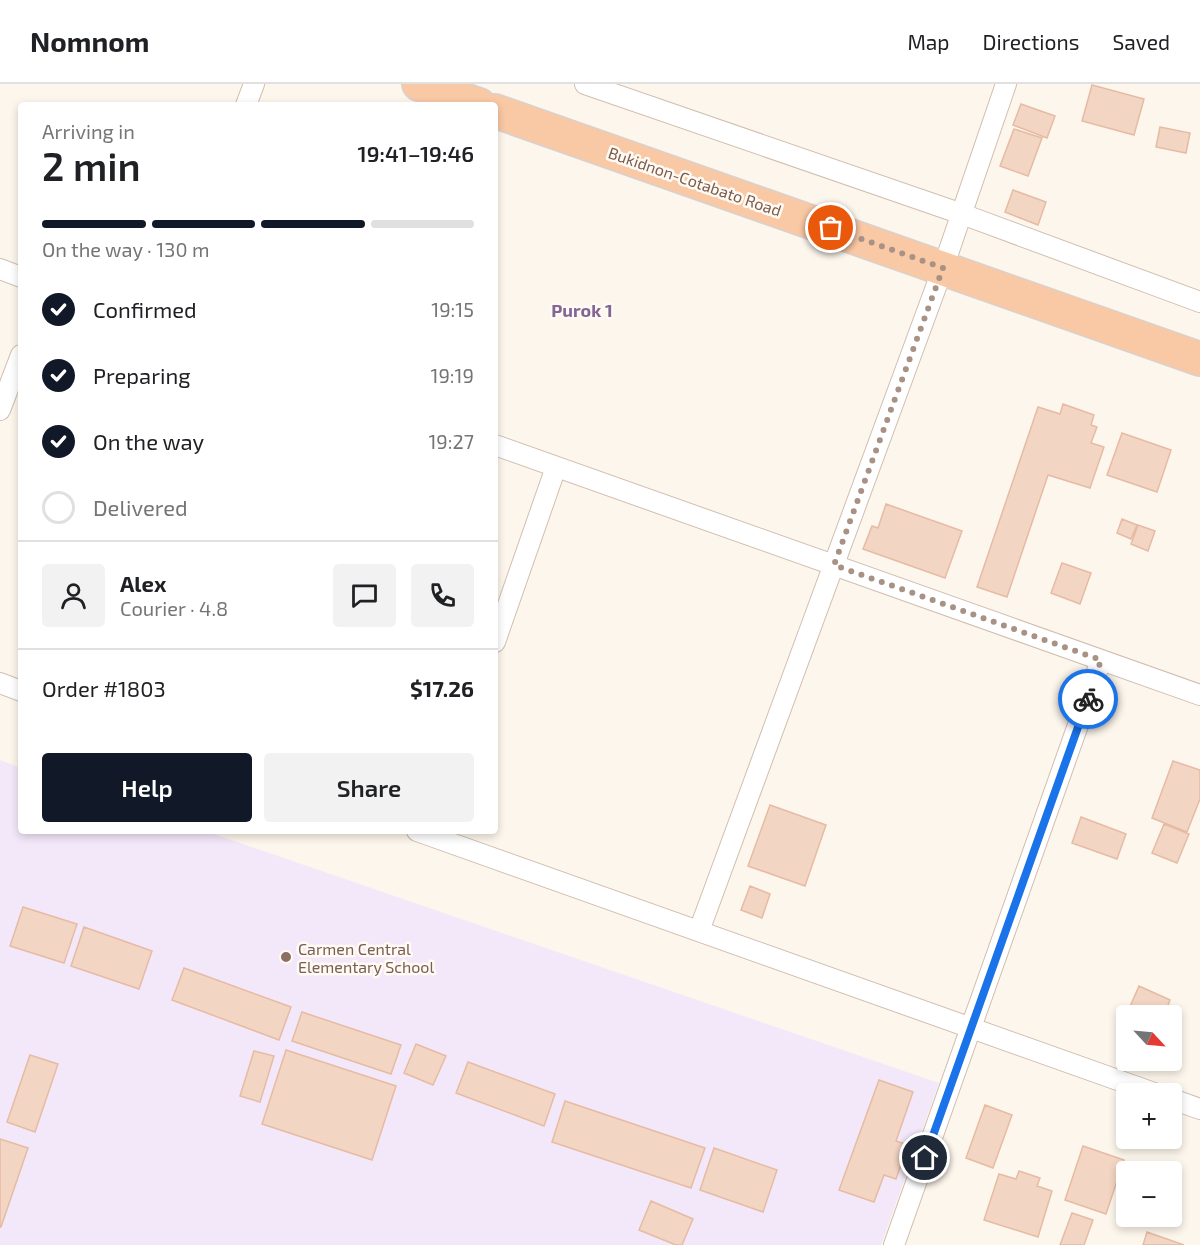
<!DOCTYPE html>
<meta charset="utf-8">
<style>
body{margin:0;font-family:"Exo 2",sans-serif;background:#f2f2f2;color:#202124;height:100vh;display:flex;flex-direction:column;font-size:22px;white-space:nowrap}
*{box-sizing:border-box;margin:0}
p{font-size:20px;color:#757577}
.icon{flex:none;width:33px;height:33px;fill:none;stroke:currentColor;stroke-width:2;stroke-linecap:round;stroke-linejoin:round}
.map{position:relative;flex:1;overflow:hidden}
.side{position:absolute;left:18px;top:18px;width:480px;height:732px;display:flex;flex-direction:column;background:#fff;border-radius:6px;box-shadow:0 3px 9px #0003}
.side>*{flex:none}
.needle{width:39px;rotate:116deg}
.fabs{position:absolute;left:1116px;top:921px;display:grid;gap:12px}
.fabs a{display:grid;place-items:center;width:66px;height:66px;border-radius:6px;background:#fff;box-shadow:0 3px 9px #0003;font-size:30px}
.pin{position:absolute;display:grid;place-items:center;width:51px;height:51px;color:#fff;margin:-26px;border:3px solid #fff;border-radius:50%;box-shadow:0 2px 6px #0007}
.courier{position:absolute;display:grid;place-items:center;width:60px;height:60px;margin:-30px;border:4px solid #1a73e8;border-radius:50%;background:#fff;color:#222;box-shadow:0 2px 8px #0007}
.summary em{font-style:normal;font-weight:600}
.summary div{display:flex;flex-direction:column-reverse}
.summary{display:flex;align-items:center;justify-content:space-between;height:102px;padding:0 24px}
h1{font-size:39px;font-weight:600;line-height:45px}
.bar{display:grid;grid-template-columns:repeat(4,1fr);gap:9px 6px;align-content:center;height:72px;padding:0 24px}
.bar i{height:8px;border-radius:4px;background:#e0e0e0}
.bar .active{background:#111827}
.bar p{grid-column:span 4}
.line{display:flex;align-items:center;gap:15px;padding:0 24px;border-top:2px solid #e0e0e0}
.line div{flex:1}
.round{display:grid;place-items:center;flex:none;width:63px;height:63px;border-radius:6px;background:#f2f2f2}
ol{padding:0 24px;list-style:none}
li{display:flex;align-items:center;gap:18px;height:66px}
li p{margin-inline-start:auto}
li .icon{padding:6px;border-radius:50%;background:#111827;color:#fff;stroke-width:4}
li:last-child{color:#757577}
li i{width:33px;height:33px;border:3px solid #e0e0e0;border-radius:50%}
.primary-button{display:flex;gap:12px;margin-top:auto;padding:12px 24px}
.primary-button a{flex:1;height:69px;border-radius:6px;background:#111827;color:#fff;font-size:24px;font-weight:600;line-height:69px;text-align:center}
.primary-button a+a{background:#f2f2f2;color:#202124}
header{display:flex;align-items:center;gap:36px;box-sizing:border-box;height:84px;padding:0 30px;background:#fff;border-bottom:2px solid #e0e0e0}
header strong{font-size:28px}
nav{display:flex;gap:33px;margin-inline-start:auto;font-size:21px}
.map>svg:first-child{display:block}
.education{fill:#f3e8fa}
.building{fill:#f3d5c3;stroke:#e6bba3;stroke-width:1.5}
.lines{fill:none;stroke-linecap:round;stroke-linejoin:round}
.minor-casing{stroke:#d1beb0;stroke-width:22}
.trunk-casing{stroke:#dad1cd;stroke-width:36}
.minor{stroke:#fff;stroke-width:20}
.trunk{stroke:#f9c8a4;stroke-width:33}
.done{stroke:#a89285;stroke-width:6;stroke-dasharray:0 10.8}
.route{stroke:#1a73e8;stroke-width:8}
.education-dot{fill:#8d6e63;stroke:#fffaf3;stroke-width:2}
.labels{text-anchor:middle;dominant-baseline:central;stroke-width:5;stroke-linejoin:round;paint-order:stroke}
.street-label{font-size:16px;fill:#7a5c4d;stroke:#fffaf3}
.education-label{font-size:16px;fill:#785e54;stroke:#fffaf3;text-anchor:start}
.neighbourhood-label{font-size:18px;font-weight:bold;fill:#846695;stroke:#fffaf3}
</style>
<header>
<strong>Nomnom</strong>
<nav><a>Map</a><a>Directions</a><a>Saved</a></nav>
</header>
<div class="map">
<svg width="1200" height="1161" viewBox="0 0 1200 1161">
<rect width="100%" height="100%" fill="#fdf6ec"/>
<!-- education -->
<path class="education" d="M0,676L21,684V747H205L939,999L881,1161H0Z"/>
<!-- building -->
<path class="building" d="M1092,1L1144,15L1134,51L1082,37Z
M1021,20L1055,32L1047,54L1013,41Z
M1160,43L1190,49L1186,69L1156,63Z
M1014,45L1042,54L1028,92L1000,82Z
M1013,106L1046,118L1038,141L1005,128Z
M1063,320L1094,331L1091,341L1097,343L1091,359L1104,363L1090,404L1048,391L1007,513L977,503L1038,323L1060,330Z
M1122,349L1171,366L1157,408L1107,391Z
M886,420L962,447L945,494L863,465L872,442L878,444Z
M1122,435L1137,441L1131,455L1117,449Z
M1138,441L1155,447L1148,467L1131,460Z
M1062,479L1091,489L1080,520L1051,509Z
M1173,677L1200,686V715L1187,748L1152,734Z
M770,721L826,741L805,802L748,782Z
M1081,733L1126,750L1117,775L1072,759Z
M1164,740L1189,750L1177,779L1152,769Z
M750,802L770,810L762,834L741,826Z
M23,823L77,840L64,879L10,862Z
M84,843L152,867L139,905L71,882Z
M184,884L291,923L279,956L172,916Z
M1139,902L1170,916L1164,932H1144L1129,925Z
M302,928L401,961L391,990L292,957Z
M416,960L446,972L433,1001L404,989Z
M286,966L396,1002L372,1076L262,1040Z
M254,967L274,972L260,1018L240,1012Z
M30,971L58,980L35,1048L7,1038Z
M468,978L555,1010L544,1042L456,1009Z
M879,996L913,1008L896,1057L908,1061L896,1095L884,1091L874,1118L839,1106Z
M565,1017L705,1064L691,1104L552,1058Z
M985,1021L1012,1031L993,1084L966,1074Z
M0,1055L28,1064L1,1143H0Z
M1083,1062L1124,1076L1106,1130L1065,1116Z
M714,1064L777,1086L763,1128L700,1106Z
M1019,1087L1040,1094L1037,1102L1052,1107L1038,1153L984,1136L999,1090L1016,1095Z
M651,1117L693,1135L682,1161H676L639,1146Z
M1072,1129L1093,1136L1084,1161H1060Z
M1147,1148L1184,1161H1143Z"/>
<g class="lines">
<!-- minor casing -->
<g class="minor-casing">
<path id="minor" d="M585,0L962,130L1200,218
M246,21L254,0
M0,185L21,193
M0,326L21,271
M495,361L1200,611
M495,558L556,383
M0,599L21,607
M417,747L1157,1010
M699,847L943,184L1006,0
M1172,1015L1200,1025
M894,1161L1101,576"/>
</g>
<!-- trunk casing -->
<g class="trunk-casing">
<path id="trunk" d="M419,0L479,21
M495,27L1200,275"/>
</g>
<!-- minor -->
<use href="#minor" class="minor"/>
<!-- trunk -->
<use href="#trunk" class="trunk"/>
</g>
<g class="lines">
<!-- done -->
<path class="done" d="M831,144L943,184L834,481L1101,576L1088,615"/>
<!-- route -->
<path class="route" d="M925,1074L1088,615"/>
</g>
<!-- markers -->
<circle class="education-dot" cx="286" cy="873" r="6"/>
<g class="labels">
<!-- street labels -->
<g class="street-label">
<text transform="translate(695 97) rotate(19)">Bukidnon-Cotabato Road</text>
</g>
<!-- education labels -->
<g class="education-label">
<text x="298" y="864">Carmen Central<tspan x="298" dy="18">Elementary School</tspan></text>
</g>
<!-- neighbourhood labels -->
<g class="neighbourhood-label">
<text x="582" y="226">Purok 1</text>
</g>
</g>
</svg>
<div class="fabs">
<a><svg class="needle" viewBox="-14 -14 28 28"><path d="M0-13l5 13h-10z" fill="#e53935"/><path d="M0 13l5-13h-10z" fill="#757577"/></svg></a>
<a>+</a>
<a>−</a>
</div>
<div class="pin" style="left:831px;top:144px;background:#ea580c"><svg class="icon" aria-label="bag" viewBox="0 0 24 24"><path d="M5 8h14l-1 12H6zM9 8a3 3 0 0 1 6 0"/></svg></div>
<div class="pin" style="left:925px;top:1074px;background:#1f2937"><svg class="icon" aria-label="home" viewBox="0 0 24 24"><path d="M3 11l9-7 9 7M6 9v11h12V9"/></svg></div>
<div class="courier" style="left:1088px;top:615px"><svg class="icon" aria-label="bike" viewBox="0 0 24 24"><circle cx="6" cy="16" r="4"/><circle cx="18" cy="16" r="4"/><path d="M6 16l4-8h5l3 8M10 8l3 8H6M13 5h3"/></svg></div>
<section class="side">
<div class="summary"><div><h1>2 min</h1><p>Arriving in</p></div><em>19:41–19:46</em></div>
<div class="bar"><i class="active"></i><i class="active"></i><i class="active"></i><i></i><p>On the way · 130 m</p></div>
<ol>
<li><svg class="icon" aria-label="check" viewBox="0 0 24 24"><path d="M5 12l5 5 9-10"/></svg>Confirmed<p>19:15</p></li>
<li><svg class="icon" aria-label="check" viewBox="0 0 24 24"><path d="M5 12l5 5 9-10"/></svg>Preparing<p>19:19</p></li>
<li><svg class="icon" aria-label="check" viewBox="0 0 24 24"><path d="M5 12l5 5 9-10"/></svg>On the way<p>19:27</p></li>
<li><i></i>Delivered</li>
</ol>
<div class="line" style="height:108px"><a class="round"><svg class="icon" aria-label="person" viewBox="0 0 24 24"><circle cx="12" cy="8" r="4"/><path d="M4 21q1-7 8-7t8 7"/></svg></a><div><b>Alex</b><p>Courier · 4.8</p></div><a class="round"><svg class="icon" aria-label="chat" viewBox="0 0 24 24"><path d="M4 5h16v11H9l-5 4z"/></svg></a><a class="round"><svg class="icon" aria-label="phone" viewBox="0 0 24 24"><path d="M5 4h4l2 5-3 2q2 4 5 5l2-3 5 2v4C11 20 4 13 5 4z"/></svg></a></div>
<div class="line" style="height:78px"><div>Order #1803</div><b>$17.26</b></div>
<div class="primary-button"><a>Help</a><a>Share</a></div>
</section>
</div>
